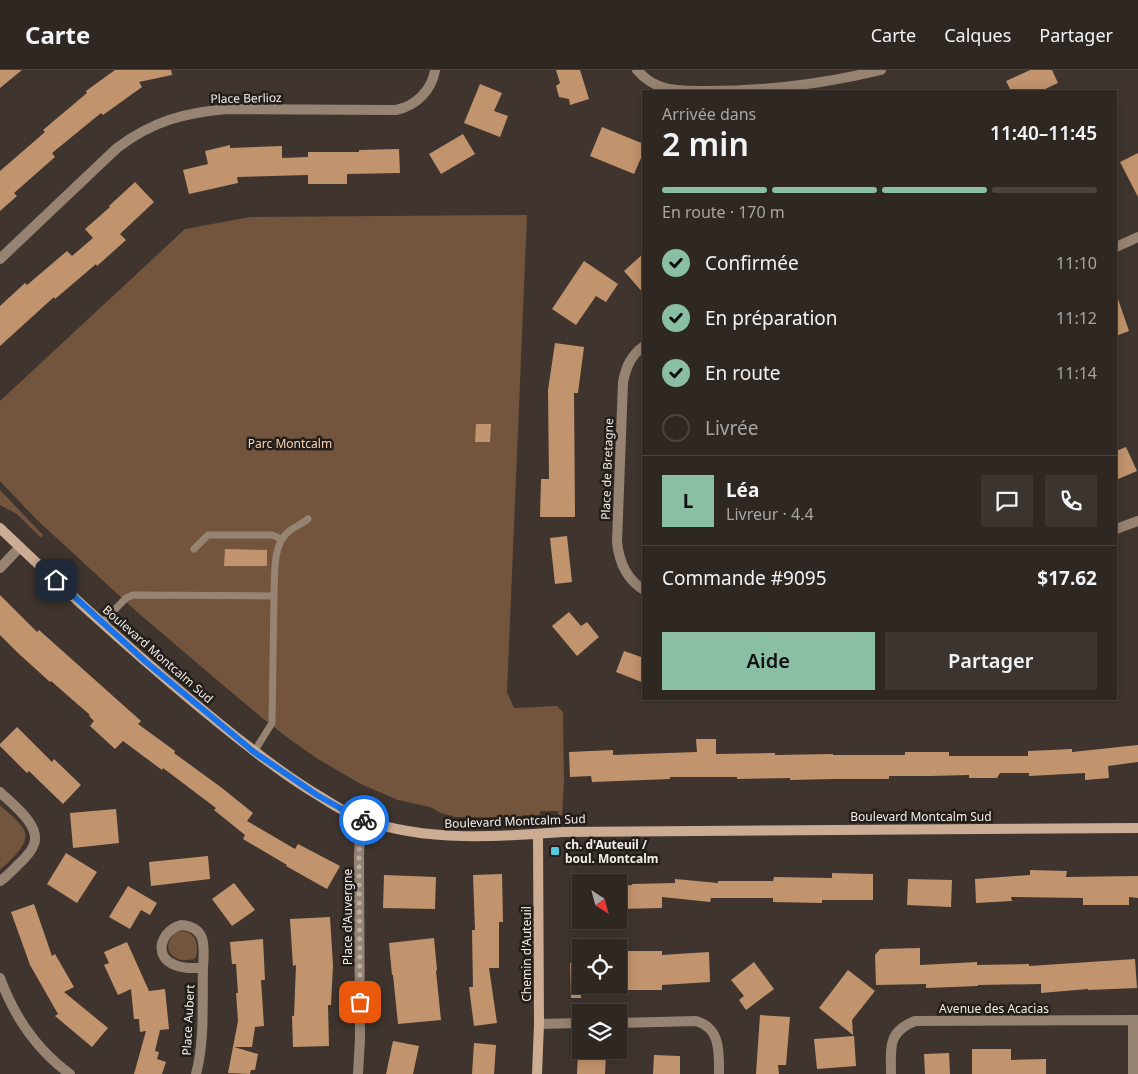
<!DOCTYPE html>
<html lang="fr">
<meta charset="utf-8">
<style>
body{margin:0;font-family:"Noto Sans",sans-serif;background:#3b342f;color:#f1f3f6;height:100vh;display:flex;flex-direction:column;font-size:19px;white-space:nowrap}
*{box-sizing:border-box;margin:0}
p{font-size:16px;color:#a7a6a5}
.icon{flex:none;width:28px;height:28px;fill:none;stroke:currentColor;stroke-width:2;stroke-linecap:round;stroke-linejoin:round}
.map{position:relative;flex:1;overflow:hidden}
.panel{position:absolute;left:642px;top:20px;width:475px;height:610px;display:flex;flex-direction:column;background:#2f2822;border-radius:0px;box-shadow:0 2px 12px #0003,0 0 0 1px #4a4440}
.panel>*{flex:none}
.needle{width:32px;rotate:144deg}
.fabs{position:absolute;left:572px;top:804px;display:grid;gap:10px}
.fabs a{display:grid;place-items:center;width:55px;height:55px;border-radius:0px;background:#2f2822;box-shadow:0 2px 12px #0003,0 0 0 1px #4a4440;font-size:25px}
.pin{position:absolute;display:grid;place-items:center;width:42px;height:42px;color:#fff;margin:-21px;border-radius:10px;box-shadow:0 2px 8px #0006}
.courier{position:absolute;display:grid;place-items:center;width:50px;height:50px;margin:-25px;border:4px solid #1a73e8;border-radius:50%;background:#fff;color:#222;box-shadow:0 1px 6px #0007}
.head em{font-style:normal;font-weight:600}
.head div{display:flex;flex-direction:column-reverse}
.head{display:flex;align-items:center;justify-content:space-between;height:85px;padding:0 20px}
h1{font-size:32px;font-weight:600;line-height:38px}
.bar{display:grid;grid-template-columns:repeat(4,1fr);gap:8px 5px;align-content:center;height:60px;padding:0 20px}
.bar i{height:6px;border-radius:4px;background:#4a4440}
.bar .active{background:#8abfa5}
.bar p{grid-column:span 4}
.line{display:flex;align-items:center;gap:12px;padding:0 20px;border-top:1px solid #4a4440}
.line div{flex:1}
.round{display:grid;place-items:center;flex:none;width:52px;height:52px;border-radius:0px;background:#3b342f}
ol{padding:0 20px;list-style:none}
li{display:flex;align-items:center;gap:15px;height:55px}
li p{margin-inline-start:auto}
li .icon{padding:5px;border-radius:50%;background:#8abfa5;color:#111;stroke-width:4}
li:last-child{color:#a7a6a5}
li i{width:28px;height:28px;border:2px solid #4a4440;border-radius:50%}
.cta{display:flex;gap:10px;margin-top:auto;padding:10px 20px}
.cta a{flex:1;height:58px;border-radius:0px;background:#8abfa5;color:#111;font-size:20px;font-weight:600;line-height:58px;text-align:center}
.cta a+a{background:#3b342f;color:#f1f3f6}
header{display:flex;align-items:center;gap:30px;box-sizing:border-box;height:70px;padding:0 25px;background:#2f2822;border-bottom:1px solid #4a4440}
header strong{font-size:24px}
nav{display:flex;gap:28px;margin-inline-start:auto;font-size:18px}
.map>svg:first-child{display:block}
.green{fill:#73553d}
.building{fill:#c2946e}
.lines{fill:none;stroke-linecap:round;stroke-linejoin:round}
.lane{stroke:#978372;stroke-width:7}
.street{stroke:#978372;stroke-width:10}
.secondary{stroke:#ccac93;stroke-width:10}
.done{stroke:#b5ada8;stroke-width:5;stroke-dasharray:0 9}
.route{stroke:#1a73e8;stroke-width:6}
.poi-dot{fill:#54cade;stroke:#231e1a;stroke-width:2}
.labels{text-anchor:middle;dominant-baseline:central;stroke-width:5;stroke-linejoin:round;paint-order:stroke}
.street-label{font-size:12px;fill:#f4eee9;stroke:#231e1a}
.park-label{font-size:12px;fill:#fbd2b1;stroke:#231e1a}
.poi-label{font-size:12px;font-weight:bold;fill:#f4eee9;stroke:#231e1a;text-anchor:start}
</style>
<header>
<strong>Carte</strong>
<nav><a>Carte</a><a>Calques</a><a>Partager</a></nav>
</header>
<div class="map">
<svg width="1138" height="1004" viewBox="0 0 1138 1004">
<rect width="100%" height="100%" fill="#3f352e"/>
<!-- green -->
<path class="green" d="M527,145L507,622L514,638L557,636L563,642L564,712L562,745H559L558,741H540V745H524L510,751L503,748L456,747L441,743L430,737L398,730L361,714L318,689L292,671L261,647L211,605L136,541L36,449L0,411V331L185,159L250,147Z
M0,420L43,465L41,468L17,444L0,435Z
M0,735C7,742 17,749 23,758C33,772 10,791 0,800Z
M179,861C190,861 197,866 197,878C197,883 197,886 194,889C189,890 182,891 178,889C163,883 167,867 179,861Z"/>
<!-- building -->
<path class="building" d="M0,0H22L0,18Z
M115,0H171L172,5L139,12L142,17L103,45L101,43L52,83L55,87L14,123L17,126L0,141V101L45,62L43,60L87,23L86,21Z
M556,0H580L589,29L570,35L569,29L559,27L556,16L560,13Z
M1030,0H1052L1058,13L1041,21H1011L1006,11Z
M480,14L502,23L494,41L508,46L500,67L464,53Z
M602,57L644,74V81L634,104L590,86Z
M463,64L475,84L441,104L429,84Z
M230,75V78L282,76V88L308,87V82H359V80L399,79L400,103L347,104V114H308V105L237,107L238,113L189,124L183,100L208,94L205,81Z
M1138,83V127L1120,92Z
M135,112L154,132L120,164L126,170L97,196L96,194L55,229L54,227L0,276V236L25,213L27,215L67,181L72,186L93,168L85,159L110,137L109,136Z
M644,183V224L624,201Z
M584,191L618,214L606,232L596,226L576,255L552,239Z
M1116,229H1118L1129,261L1116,266Z
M555,273L584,277L578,323H574L575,447H540L541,409H549L548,320Z
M476,354H491L490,372H475Z
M1126,377L1137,401L1116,410V381Z
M567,466L572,512L555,514L550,468Z
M225,479L267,480V496H224Z
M0,525L37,562L39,560L141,651L138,654L175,681L174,683L222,718L253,743L247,751L295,779L298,774L340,796L327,819L286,796L287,795L243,769L245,765L214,740L216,738L163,698L162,700L123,671L115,679L90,656L94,651L89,646L90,645L51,611L50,612L18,583L0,565Z
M569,542L581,556L587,552L599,567L577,586L552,556Z
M624,581L644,588V613L616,602Z
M17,657L52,692L54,689L81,715L63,734L29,701L27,703L0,676V674Z
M696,669H716V684L775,683V685L833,684V685H905V682H949V686H1028V681L1072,679V682L1138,675V692L1108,696L1109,708L1085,710V703L1029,706V703H1000L997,708H969V705L930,706H889V709H833L790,710V708L737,709V707H670V709L592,712L591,706L570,707L569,682L613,680V685L697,682Z
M116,739L119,773L73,778L70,743Z
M66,783L97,802L77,833L47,814Z
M208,786L210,809L151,816L149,792Z
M1030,800L1067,801L1066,807L1138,806V828L1129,827V835H1083V828L1011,827L1012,831L976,833L975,809L1030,805Z
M832,803L873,804V830H822V833L773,832V828H711L710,832L662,827V838L619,839V816L632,815V814L675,813V809L718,813V811H773L774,807L832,808Z
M502,804L503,852H499V898H489L497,953L474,956L469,917H473L472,860H475L473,805Z
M384,805L436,807L435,839L383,838Z
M908,809L952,810L951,837L907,835Z
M234,813L255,840L232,856L212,829Z
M128,816L157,833L150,845L141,840L130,859L109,847Z
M34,834L52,886L55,884L74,917L64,922L108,958L92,977L55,946L58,944L30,895L11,842Z
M330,847L333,895L331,935H328L329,976L293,977L292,946H294L296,895L293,896L290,849Z
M434,868L437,900L436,901L441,950L398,954L393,905H392L389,873Z
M263,869L265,910H261L264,956L255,957L252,977H234L258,984L255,1000H251L250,1004L228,1003L238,951L236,923H238L236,894H232L230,872Z
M127,872L149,921L165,919L169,959L160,960L155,981L159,982L157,989L166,992L162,1004H134L146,961L140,962L139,949H134L131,919L118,925L104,895L109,893L104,882Z
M920,878V895L977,892V895L1029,894V896L1135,889L1137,918L1088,920V919L1041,923V914L978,915V916L926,918V914L876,915L875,885L880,879Z
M621,881H662V885L709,882L710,912L662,915V920H621Z
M754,892L774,919L746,940L739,930L744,926L731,910Z
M570,893H581V928H571Z
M848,900L875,921L852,950L853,965L819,938Z
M760,945L790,947L786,995H778L779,1004H756Z
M854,966L856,996L817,999L814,969Z
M393,971L419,976L413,1004H386Z
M474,973L496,975L494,1004H472Z
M972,979H1011V990L1046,989V1004H972Z
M578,983L606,985L605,1004H577Z
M949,983L950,1004H925L924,984Z
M654,985L680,986V1004H653Z"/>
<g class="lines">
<!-- lane -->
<path class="lane" d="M194,479L208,465H272L277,467L281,470
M274,526C275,507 272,475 288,462C294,457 302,454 308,449
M102,553L126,528L133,525L274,526L272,653L254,682"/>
<!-- street -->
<path class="street" d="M637,0C644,8 652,14 662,17C676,22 692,21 707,21C766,21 824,14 881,0
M1116,177L1138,167
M0,189L117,78C153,51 183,43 227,39L396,40C416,36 432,20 435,0
M644,276C631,285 626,297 623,312L617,472C619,492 626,509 644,520
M1116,459L1138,451
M0,498L20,477
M0,722C12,734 41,755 34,774C32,781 27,785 23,790C15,797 9,805 0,811
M181,855C208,857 204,878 203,898C194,898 183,899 175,895C153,887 160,861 181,855Z
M0,908C14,946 37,980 70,1004
M1133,950V1004
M619,953L696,951C721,958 719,983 719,1004
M539,954L581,953
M196,1004C205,970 202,933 203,898
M358,1004L360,969L359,786L360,765L364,750
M891,1004C891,978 887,962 915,951L1138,950"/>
<!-- secondary -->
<path class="secondary" d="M0,458C71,526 144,592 220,654C252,680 285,706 321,727C335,736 349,745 364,750C427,772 498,767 563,762L1138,758
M537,1004L539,954L538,764"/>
</g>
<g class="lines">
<!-- done -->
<path class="done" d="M360,932L359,786L360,765L364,750"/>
<!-- route -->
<path class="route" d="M56,510L146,592L254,682L317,725L340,738L364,750"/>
</g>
<!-- markers -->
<rect class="poi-dot" x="550" y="776" width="10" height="10" rx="2.5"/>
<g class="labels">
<!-- street labels -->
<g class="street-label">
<text transform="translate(246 28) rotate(-1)">Place Berlioz</text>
<text transform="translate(607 399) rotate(-88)">Place de Bretagne</text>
<text transform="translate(158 584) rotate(41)">Boulevard Montcalm Sud</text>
<text x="921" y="746">Boulevard Montcalm Sud</text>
<text transform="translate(515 751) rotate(-2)">Boulevard Montcalm Sud</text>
<text transform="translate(347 847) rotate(-90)">Place d'Auvergne</text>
<text transform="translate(526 884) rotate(-90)">Chemin d'Auteuil</text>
<text x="994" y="938">Avenue des Acacias</text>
<text transform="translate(188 950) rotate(-87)">Place Aubert</text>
</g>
<!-- park labels -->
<g class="park-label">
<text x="290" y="373">Parc Montcalm</text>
</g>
<!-- poi labels -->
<g class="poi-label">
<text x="565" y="774">ch. d'Auteuil /<tspan x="565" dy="14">boul. Montcalm</tspan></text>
</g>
</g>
</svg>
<div class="fabs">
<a><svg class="needle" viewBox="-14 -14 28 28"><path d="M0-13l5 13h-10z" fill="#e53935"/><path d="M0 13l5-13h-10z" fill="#a7a6a5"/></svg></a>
<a><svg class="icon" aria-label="locate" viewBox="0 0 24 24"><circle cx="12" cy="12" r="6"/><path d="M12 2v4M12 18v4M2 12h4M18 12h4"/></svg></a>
<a><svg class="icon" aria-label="layers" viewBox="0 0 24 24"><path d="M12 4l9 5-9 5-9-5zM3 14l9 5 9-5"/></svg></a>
</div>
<div class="pin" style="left:360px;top:932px;background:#ea580c"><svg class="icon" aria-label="bag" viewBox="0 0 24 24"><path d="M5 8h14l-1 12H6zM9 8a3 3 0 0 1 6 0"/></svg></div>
<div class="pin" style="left:56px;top:510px;background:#1f2937"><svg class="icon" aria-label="home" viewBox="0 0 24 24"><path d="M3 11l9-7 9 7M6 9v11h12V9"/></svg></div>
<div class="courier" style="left:364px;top:750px"><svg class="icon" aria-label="bike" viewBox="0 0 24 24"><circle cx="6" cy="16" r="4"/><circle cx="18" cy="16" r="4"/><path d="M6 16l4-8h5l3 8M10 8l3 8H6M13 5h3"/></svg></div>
<section class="panel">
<div class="head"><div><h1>2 min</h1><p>Arrivée dans</p></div><em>11:40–11:45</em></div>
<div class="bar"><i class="active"></i><i class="active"></i><i class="active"></i><i></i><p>En route · 170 m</p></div>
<ol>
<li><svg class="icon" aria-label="check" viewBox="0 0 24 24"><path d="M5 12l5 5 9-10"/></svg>Confirmée<p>11:10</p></li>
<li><svg class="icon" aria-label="check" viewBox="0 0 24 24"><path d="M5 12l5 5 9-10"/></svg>En préparation<p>11:12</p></li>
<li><svg class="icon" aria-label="check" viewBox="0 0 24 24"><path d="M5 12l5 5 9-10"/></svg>En route<p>11:14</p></li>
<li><i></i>Livrée</li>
</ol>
<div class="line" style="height:90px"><b class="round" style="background:#8abfa5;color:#111">L</b><div><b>Léa</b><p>Livreur · 4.4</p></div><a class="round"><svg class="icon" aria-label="chat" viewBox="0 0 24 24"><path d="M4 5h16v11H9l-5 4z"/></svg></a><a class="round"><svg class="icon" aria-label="phone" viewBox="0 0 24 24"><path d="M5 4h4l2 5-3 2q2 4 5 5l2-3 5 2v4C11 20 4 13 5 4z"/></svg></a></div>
<div class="line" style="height:65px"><div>Commande #9095</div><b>$17.62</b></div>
<div class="cta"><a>Aide</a><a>Partager</a></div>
</section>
</div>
